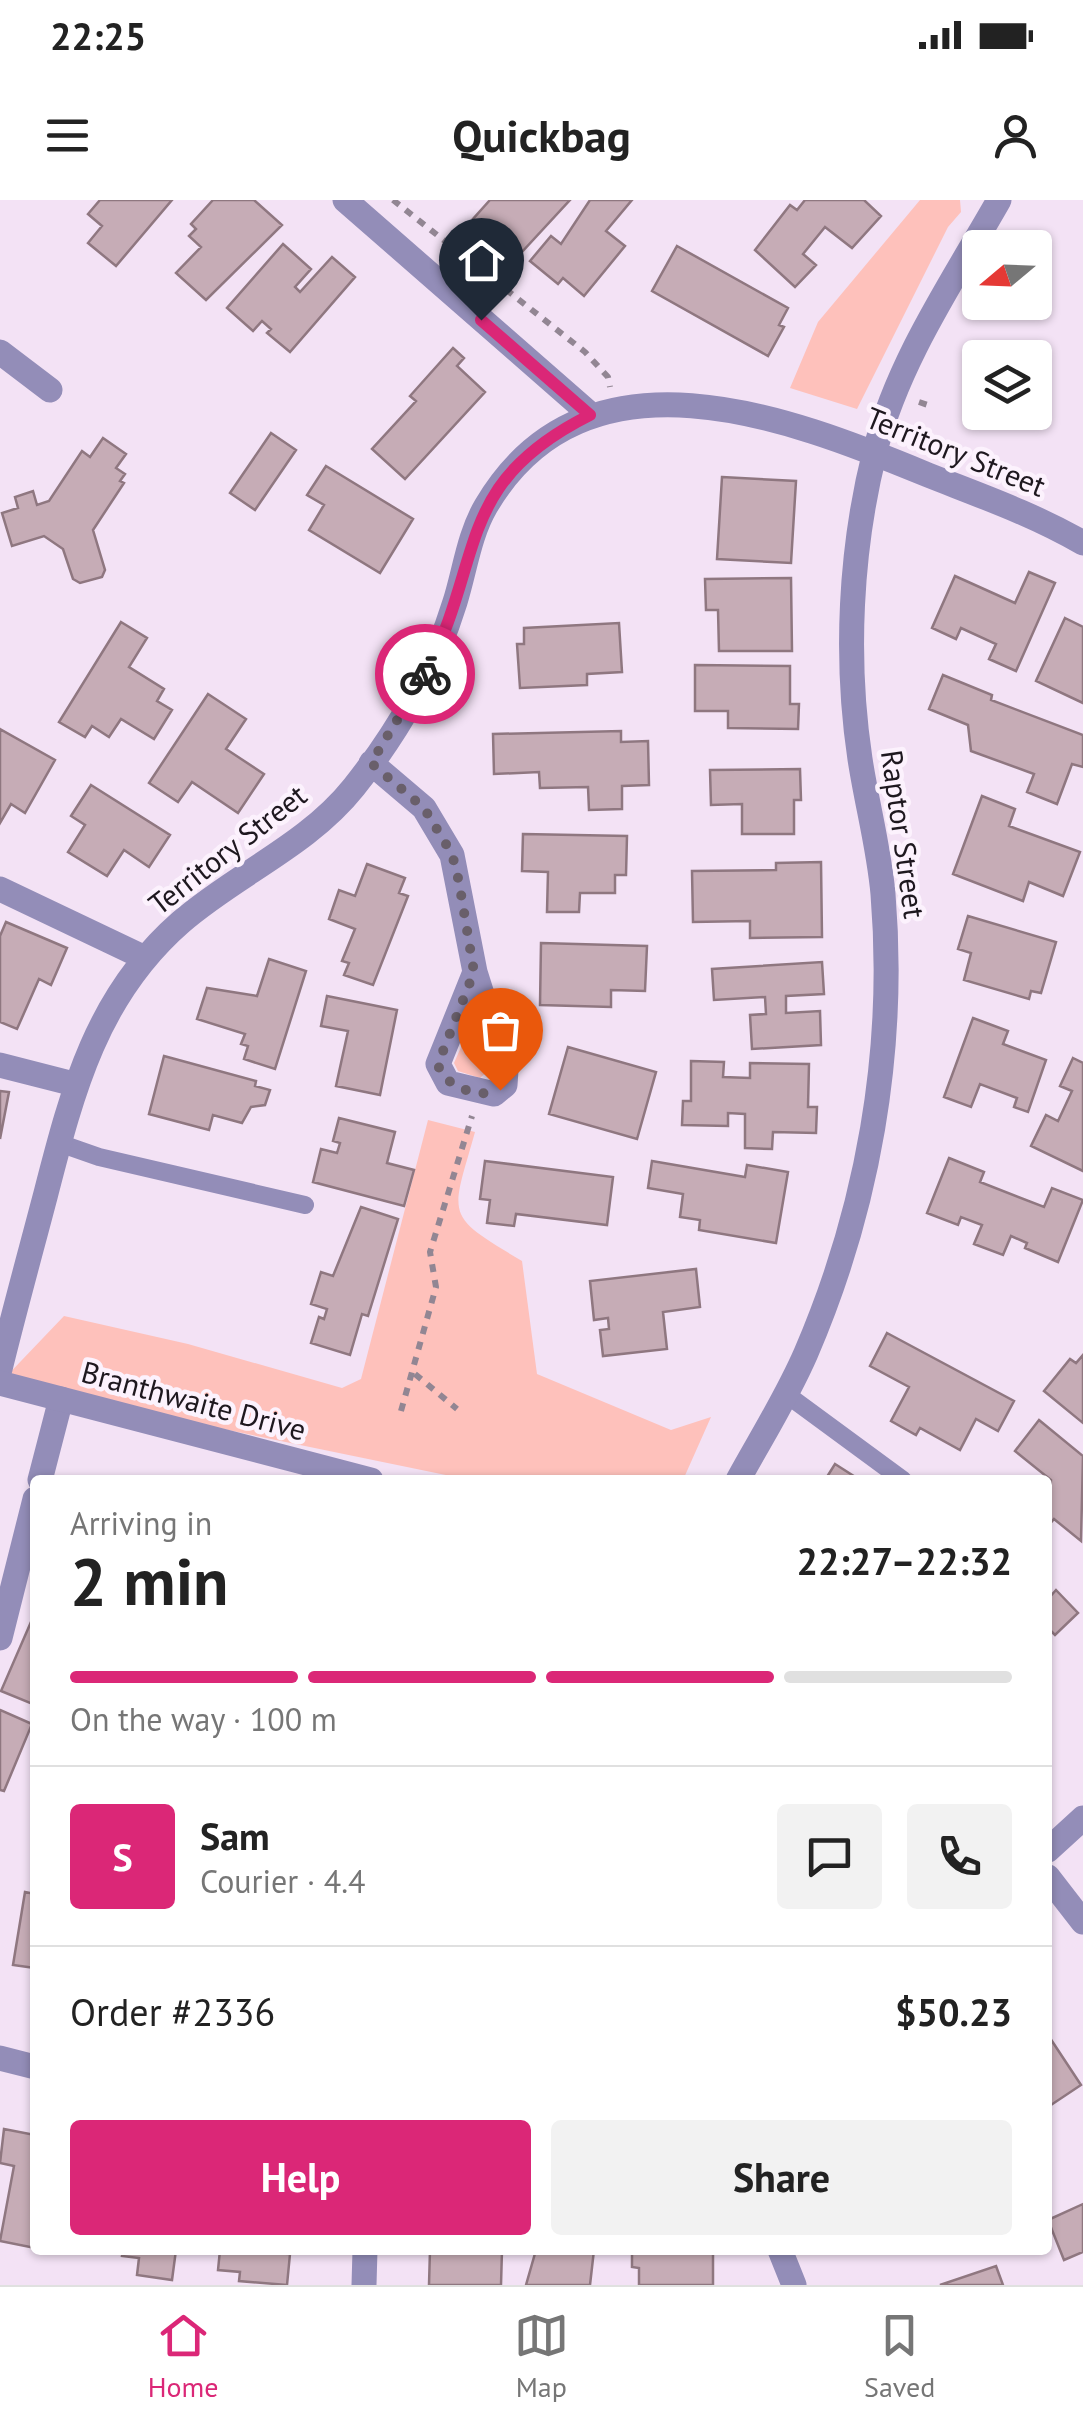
<!DOCTYPE html>
<meta charset="utf-8">
<style>
body{margin:0;font-family:"PT Sans",sans-serif;background:#f2f2f2;color:#222;height:100vh;display:flex;flex-direction:column;font-size:38px;white-space:nowrap}
*{box-sizing:border-box;margin:0}
p{font-size:32px;color:#767676}
.icon{flex:none;width:55px;height:55px;fill:none;stroke:currentColor;stroke-width:2;stroke-linecap:round;stroke-linejoin:round}
.map{position:relative;flex:1;overflow:hidden}
.panel{position:absolute;left:30px;top:1275px;width:1022px;height:780px;display:flex;flex-direction:column;background:#fff;border-radius:10px;box-shadow:0 2px 8px #0004}
.panel>*{flex:none}
.needle{width:65px;rotate:251deg}
.controls{position:absolute;left:962px;top:30px;display:grid;gap:20px}
.controls a{display:grid;place-items:center;width:90px;height:90px;border-radius:10px;background:#fff;box-shadow:0 2px 8px #0004;font-size:50px}
.pin{position:absolute;display:grid;place-items:center;width:85px;height:85px;color:#fff;margin:-102px -42px;border-radius:50% 50% 50% 0;rotate:-45deg;box-shadow:0 0 10px #0007}
.pin .icon{rotate:45deg}
.courier{position:absolute;display:grid;place-items:center;width:100px;height:100px;margin:-50px;border:8px solid #db2777;border-radius:50%;background:#fff;color:#222;box-shadow:0 2px 12px #0007}
.head em{font-style:normal;font-weight:700}
.head div{display:flex;flex-direction:column-reverse}
.head{display:flex;align-items:center;justify-content:space-between;height:170px;padding:0 40px}
h1{font-size:65px;font-weight:700;line-height:75px}
.bar{display:grid;grid-template-columns:repeat(4,1fr);gap:15px 10px;align-content:center;height:120px;padding:0 40px}
.bar i{height:12px;border-radius:8px;background:#e0e0e0}
.bar .on{background:#db2777}
.bar p{grid-column:span 4}
.line{display:flex;align-items:center;gap:25px;padding:0 40px;border-top:2px solid #e0e0e0}
.line div{flex:1}
.round{display:grid;place-items:center;flex:none;width:105px;height:105px;border-radius:10px;background:#f2f2f2}
.button{display:flex;gap:20px;margin-top:auto;padding:20px 40px}
.button a{flex:1;height:115px;border-radius:10px;background:#db2777;color:#fff;font-size:40px;font-weight:700;line-height:115px;text-align:center}
.button a+a{background:#f2f2f2;color:#222}
.status{display:flex;justify-content:space-between;align-items:center;height:70px;padding:0 50px;background:#fff;direction:ltr}
.status svg{height:28px;fill:currentColor}
header{display:flex;justify-content:space-between;align-items:center;height:130px;padding:0 40px;background:#fff;font-size:45px;font-weight:700}
.tabs{display:flex;justify-content:space-around;align-items:center;height:140px;border-top:2px solid #e0e0e0;background:#fff;font-size:28px;color:#767676}
.tabs a{display:grid;justify-items:center;gap:5px}
.tabs .on{color:#db2777}
.map>svg:first-child{display:block}
.green{fill:#fec1bb}
.building{fill:#c6acb6;stroke:#8f7780;stroke-width:2.5}
.lines{fill:none;stroke-linecap:round;stroke-linejoin:round}
.path{stroke:#928693;stroke-width:6;stroke-dasharray:8 8;stroke-linecap:butt}
.service{stroke:#938db8;stroke-width:18}
.minor{stroke:#938db8;stroke-width:25}
.tertiary{stroke:#938db8;stroke-width:25}
.done{stroke:#695f6a;stroke-width:10;stroke-dasharray:0 18}
.route{stroke:#db2777;stroke-width:12}
.labels{text-anchor:middle;dominant-baseline:central;stroke-width:9;stroke-linejoin:round;paint-order:stroke}
.street-label{font-size:30px;fill:#1e181f;stroke:#fcf2fd}
</style>
<div class="status"><b>22:25</b><svg viewBox="0 0 49 12"><path d="M0 12V9h3v3zM5 12V6h3v6zM10 12V3h3v9zM15 12V0h3v12zM26 1h20v11H26zM47 4h2v5h-2z"/></svg></div>
<header><svg class="icon" aria-label="menu" viewBox="0 0 24 24"><path d="M4 6h16M4 12h16M4 18h16"/></svg>Quickbag<svg class="icon" aria-label="person" viewBox="0 0 24 24"><circle cx="12" cy="8" r="4"/><path d="M4 21q1-7 8-7t8 7"/></svg></header>
<div class="map">
<svg width="1083" height="2085" viewBox="0 0 1083 2085">
<rect width="100%" height="100%" fill="#f3e2f5"/>
<!-- green -->
<path class="green" d="M920,0H960L961,12L948,27L857,209L790,188L818,122Z
M473,820L489,870L480,878L458,871L454,863Z
M428,920L475,932C451,1018 443,1014 522,1061L537,1174L671,1230L711,1217L683,1280H470L0,1183L64,1116L188,1144L342,1188L361,1179Z"/>
<!-- building -->
<path class="building" d="M100,0H172L116,66L88,43L102,26L88,14Z
M213,0H254L282,25L206,100L176,73L201,47L189,36L196,29L191,24Z
M490,0H570L521,53L508,41L503,46L473,19Z
M590,0H632L606,31L625,46L584,96L563,78L558,84L530,61L551,36L561,44Z
M805,0H864L881,16L852,48L825,27L803,54L816,65L795,87L755,50L790,5L797,10Z
M283,44L311,69L295,87L300,92L332,57L355,77L290,152L267,133L271,129L262,121L253,131L227,108Z
M677,46L788,108L779,125L784,127L768,156L652,91Z
M453,148L464,158L457,166L485,192L405,279L372,249L416,201L410,196Z
M271,233L296,250L255,310L230,293Z
M103,238L126,254L116,268L125,274L120,281L124,283L93,330L105,370L102,377L80,383L73,379L63,349L44,336L12,346L2,313L18,308L15,297L33,291L37,305L49,301L82,251L90,257Z
M326,266L413,319L380,373L309,330L324,305L307,295Z
M722,277L796,281L791,363L717,359Z
M1029,372L1055,383L1016,471L989,459L996,444L961,428L956,439L932,428L955,376L1015,403Z
M791,378L792,451H719L718,410H706L705,379Z
M1065,418L1083,427V503L1036,481Z
M121,422L147,438L129,467L164,489L157,501L172,510L154,539L121,519L109,537L92,526L85,537L59,522Z
M619,423L622,472L587,474V485L520,488L517,444H524V428Z
M695,465L790,466V504H799L798,529L728,528V511H695Z
M943,475L992,495L991,500L1083,535V567L1072,564L1057,604L1027,592L1034,574L971,551L968,525L929,509Z
M208,494L246,519L226,549L264,574L238,613L192,582L178,602L149,583Z
M0,529L55,560L25,613L11,604L0,623Z
M621,531V542L648,541L649,585L622,586V609L589,610L588,587L540,588L539,572L494,574L493,534Z
M800,569L801,600H794V634H742V604L711,605L710,570Z
M91,585L170,635L149,667L124,650L107,676L68,652L85,625L71,616Z
M982,596L1015,609L1009,626L1080,652L1063,696L1029,682L1023,701L953,674Z
M523,634L627,636L626,675H615V693H580L579,712H547L548,672L522,671Z
M821,662L822,737L750,738V721L693,722L692,671L776,670V663Z
M367,664L405,678L399,693L408,696L373,785L344,775L349,763L342,761L355,729L329,719L339,690L355,696Z
M968,716L1056,742L1041,793L1031,791L1029,799L964,780L971,753L958,749Z
M6,722L67,748L51,785L39,779L17,829L0,822V736Z
M541,743L647,746L645,791L611,790V807L540,805Z
M269,759L306,771L275,869L244,859L248,846L241,844L245,834L197,819L207,788L257,796Z
M822,762L824,794L786,796V813L820,811L821,845L752,849L750,815L766,814L765,797L714,800L712,769Z
M327,796L397,810L380,895L336,886L348,831L321,826Z
M973,818L1008,831L1003,844L1046,860L1028,912L1014,907L1017,898L980,884L971,907L944,897Z
M568,847L656,872L637,939L549,914Z
M164,856L256,881L255,886L270,890L265,905L251,907L242,923L213,915L209,930L149,914Z
M1073,858L1083,863V971L1031,946L1046,915L1058,921L1072,891L1060,886Z
M691,861L724,862L723,877L750,878V863L809,864L808,907H817L816,933L773,932L772,949L745,948V914L728,913V926L682,925L683,901H691Z
M0,891L9,892L0,939Z
M339,918L395,932L387,963L414,970L404,1006L313,982L321,949L337,953L340,943L333,941Z
M949,958L984,972L980,982L1044,1007L1052,988L1083,1000L1058,1062L1025,1048L1027,1043L1011,1036L1003,1055L974,1044L982,1025L961,1017L958,1025L927,1013Z
M485,961L613,977L607,1025L516,1014L514,1026L487,1023L490,1000L480,999Z
M652,961L745,977L747,965L788,972L776,1043L699,1030L700,1020L680,1017L683,994L648,988Z
M361,1007L398,1019L368,1116L362,1114L350,1155L311,1143L319,1117L324,1119L327,1109L311,1104L321,1072L333,1076Z
M696,1069L700,1107L663,1112L667,1149L603,1156L600,1130L609,1129L608,1118L594,1120L590,1081Z
M887,1133L1014,1201L998,1231L976,1219L960,1250L920,1228L916,1235L891,1221L909,1187L870,1166Z
M1083,1155V1223L1044,1191L1070,1159L1076,1163Z
M1039,1220L1083,1256L1081,1341L1054,1319L1048,1326L1051,1280L1015,1251Z
M835,1264L860,1280H825Z
M1056,1390L1078,1413L1055,1435L1051,1431L1048,1435V1399Z
M34,1415H35V1505L1,1491Z
M0,1510L32,1524L4,1591L0,1590Z
M25,1692L35,1694V1768L13,1765Z
M1048,1835L1081,1885L1048,1907Z
M4,1929L35,1935V2048L0,2041L14,1966L0,1963Z
M1083,2004V2052L1064,2060L1048,2020Z
M123,2050H176L172,2080L137,2075L139,2058L122,2056Z
M220,2050L290,2054L287,2085L239,2081L240,2072L218,2070Z
M430,2050H502L501,2085H429Z
M536,2050H594L590,2085H526Z
M632,2050H713V2085H639V2068L632,2067Z
M996,2066L1003,2085H940Z"/>
<g class="lines">
<!-- path -->
<path class="path" d="M393,0L585,152L608,177L610,187
M919,202L934,207
M415,1174L457,1209
M401,1211L436,1087L430,1052L472,916"/>
<!-- service -->
<path class="service" d="M59,943L99,957L305,1005
M786,1194L903,1280"/>
<!-- minor -->
<path class="minor" d="M345,0L591,215
M0,152L50,190
M371,563L424,608L452,655L475,772L506,870L505,885L494,894L448,883L438,864L475,772
M0,689L145,758
M0,865L74,884
M0,1169C14,1112 30,1054 45,997C72,892 96,796 181,722C236,674 307,646 354,587C397,533 435,468 455,402C465,370 469,335 486,306C585,138 788,217 928,275C981,296 1033,314 1083,343
M40,1280L61,1199
M738,1280C761,1238 787,1197 806,1153C868,1009 896,851 883,694C879,648 867,605 860,559C845,459 850,350 875,251C899,159 953,81 999,0
M0,1438L35,1299
M1048,1650L1083,1618
M0,1858L35,1867
M780,2050L794,2085
M364,2085L365,2050"/>
<!-- tertiary -->
<path class="tertiary" d="M0,1183L371,1280
M1048,1677L1083,1722"/>
</g>
<g class="lines">
<!-- done -->
<path class="done" d="M425,474L371,563L424,608L452,654L459,682L474,772L438,864C442,886 481,900 500,890"/>
<!-- route -->
<path class="route" d="M425,474C486,359 452,284 590,215L481,120"/>
</g>
<g class="labels">
<!-- street labels -->
<g class="street-label">
<text transform="translate(956 251) rotate(22)">Territory Street</text>
<text transform="translate(904 634) rotate(82)">Raptor Street</text>
<text transform="translate(227 649) rotate(-38)">Territory Street</text>
<text transform="translate(194 1200) rotate(15)">Branthwaite Drive</text>
</g>
</g>
</svg>
<div class="controls">
<a><svg class="needle" viewBox="-14 -14 28 28"><path d="M0-13l5 13h-10z" fill="#e53935"/><path d="M0 13l5-13h-10z" fill="#767676"/></svg></a>
<a><svg class="icon" aria-label="layers" viewBox="0 0 24 24"><path d="M12 4l9 5-9 5-9-5zM3 14l9 5 9-5"/></svg></a>
</div>
<div class="pin" style="left:500px;top:890px;background:#ea580c"><svg class="icon" aria-label="bag" viewBox="0 0 24 24"><path d="M5 8h14l-1 12H6zM9 8a3 3 0 0 1 6 0"/></svg></div>
<div class="pin" style="left:481px;top:120px;background:#1f2937"><svg class="icon" aria-label="home" viewBox="0 0 24 24"><path d="M3 11l9-7 9 7M6 9v11h12V9"/></svg></div>
<div class="courier" style="left:425px;top:474px"><svg class="icon" aria-label="bike" viewBox="0 0 24 24"><circle cx="6" cy="16" r="4"/><circle cx="18" cy="16" r="4"/><path d="M6 16l4-8h5l3 8M10 8l3 8H6M13 5h3"/></svg></div>
<section class="panel">
<div class="head"><div><h1>2 min</h1><p>Arriving in</p></div><em>22:27–22:32</em></div>
<div class="bar"><i class="on"></i><i class="on"></i><i class="on"></i><i></i><p>On the way · 100 m</p></div>
<div class="line" style="height:180px"><b class="round" style="background:#db2777;color:#fff">S</b><div><b>Sam</b><p>Courier · 4.4</p></div><a class="round"><svg class="icon" aria-label="chat" viewBox="0 0 24 24"><path d="M4 5h16v11H9l-5 4z"/></svg></a><a class="round"><svg class="icon" aria-label="phone" viewBox="0 0 24 24"><path d="M5 4h4l2 5-3 2q2 4 5 5l2-3 5 2v4C11 20 4 13 5 4z"/></svg></a></div>
<div class="line" style="height:130px"><div>Order #2336</div><b>$50.23</b></div>
<div class="button"><a>Help</a><a>Share</a></div>
</section>
</div>
<nav class="tabs">
<a class="on"><svg class="icon" aria-label="home" viewBox="0 0 24 24"><path d="M3 11l9-7 9 7M6 9v11h12V9"/></svg>Home</a>
<a><svg class="icon" aria-label="map" viewBox="0 0 24 24"><path d="M3 6l6-2 6 2 6-2v14l-6 2-6-2-6 2zM9 4v14M15 6v14"/></svg>Map</a>
<a><svg class="icon" aria-label="saved" viewBox="0 0 24 24"><path d="M7 4h10v16l-5-4-5 4z"/></svg>Saved</a>
</nav>
